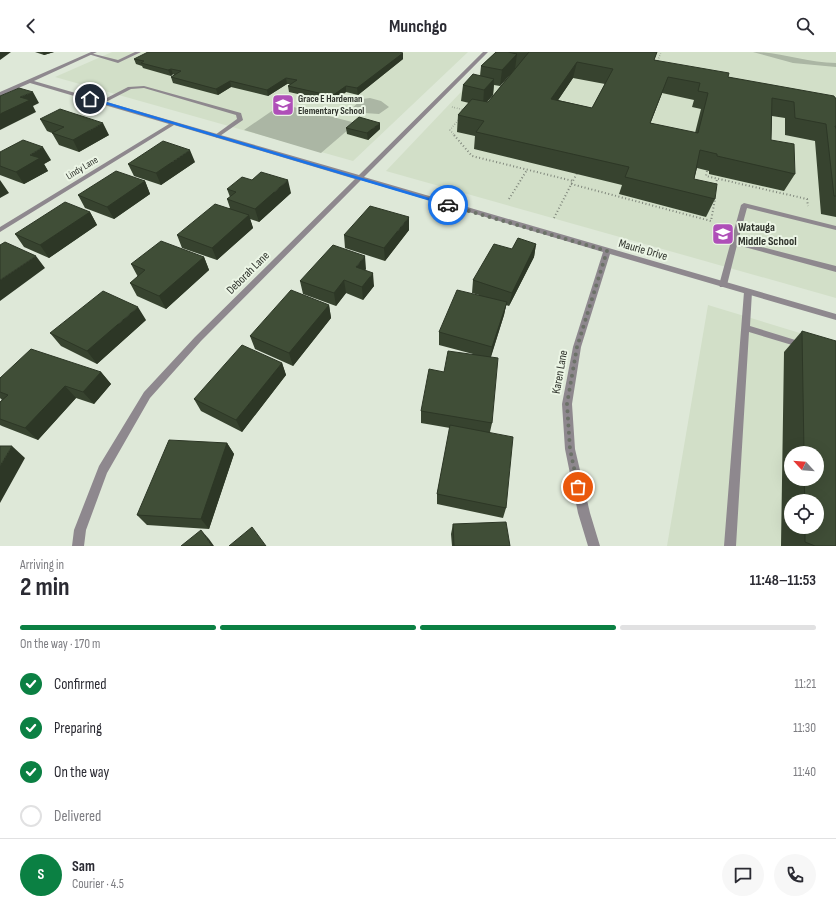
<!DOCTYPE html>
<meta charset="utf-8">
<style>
body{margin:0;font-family:"Sofia Sans Condensed",sans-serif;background:#f7f7f7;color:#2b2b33;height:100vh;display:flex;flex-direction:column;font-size:15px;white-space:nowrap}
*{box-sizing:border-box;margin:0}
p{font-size:13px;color:#7c7c81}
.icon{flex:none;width:22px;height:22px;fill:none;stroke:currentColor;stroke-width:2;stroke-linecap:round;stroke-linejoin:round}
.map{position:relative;height:494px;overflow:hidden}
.sheet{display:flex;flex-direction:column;background:#fff;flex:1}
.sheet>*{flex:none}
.needle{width:26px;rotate:296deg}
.tools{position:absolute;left:784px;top:394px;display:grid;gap:8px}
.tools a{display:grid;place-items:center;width:40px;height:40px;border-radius:50%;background:#fff;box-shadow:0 4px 16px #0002;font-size:20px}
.pin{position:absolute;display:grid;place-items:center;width:34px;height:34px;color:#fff;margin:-17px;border:2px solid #fff;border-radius:50%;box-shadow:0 1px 4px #0007}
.courier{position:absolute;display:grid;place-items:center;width:40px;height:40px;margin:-20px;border:3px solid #1a73e8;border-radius:50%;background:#fff;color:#222;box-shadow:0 1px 5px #0007}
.overview em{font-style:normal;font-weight:700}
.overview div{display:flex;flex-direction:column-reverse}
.overview{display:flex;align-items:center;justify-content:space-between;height:68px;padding:0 20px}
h1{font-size:26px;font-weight:700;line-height:30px}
.bar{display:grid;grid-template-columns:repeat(4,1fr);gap:6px 4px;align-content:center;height:48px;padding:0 20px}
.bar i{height:5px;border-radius:3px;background:#e1e1e2}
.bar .current{background:#0b8043}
.bar p{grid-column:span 4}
.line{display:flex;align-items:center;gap:10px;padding:0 20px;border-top:1px solid #e1e1e2}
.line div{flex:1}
.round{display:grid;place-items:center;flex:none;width:42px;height:42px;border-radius:21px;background:#f7f7f7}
ol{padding:0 20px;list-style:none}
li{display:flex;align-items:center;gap:12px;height:44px}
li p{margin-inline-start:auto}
li .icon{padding:4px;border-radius:50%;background:#0b8043;color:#fff;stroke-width:4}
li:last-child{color:#7c7c81}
li i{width:22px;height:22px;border:2px solid #e1e1e2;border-radius:50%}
header{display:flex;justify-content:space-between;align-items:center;height:52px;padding:0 20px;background:#fff;font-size:18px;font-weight:700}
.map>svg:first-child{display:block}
.built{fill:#d2dfc8;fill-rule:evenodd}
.green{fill:#abb6a4}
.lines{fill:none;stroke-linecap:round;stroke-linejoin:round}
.path-far1{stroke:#7f867b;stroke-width:1.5;stroke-dasharray:0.5 2;stroke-linecap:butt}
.path{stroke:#7f867b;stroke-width:2;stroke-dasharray:1 2.5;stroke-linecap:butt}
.lane{fill:#8e888e;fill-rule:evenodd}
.street{fill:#8e888e;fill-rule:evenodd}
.wall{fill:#37432f;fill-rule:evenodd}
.shaded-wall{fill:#2d3726}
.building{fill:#404e37;stroke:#2d3726;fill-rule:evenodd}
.route{fill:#1a73e8}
.done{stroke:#6c7268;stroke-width:4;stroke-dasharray:0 7.2}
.labels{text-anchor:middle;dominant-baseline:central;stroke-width:4;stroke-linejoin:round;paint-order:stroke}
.far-poi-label{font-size:10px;font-weight:bold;fill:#2f332c;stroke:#ebf5e5;text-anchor:start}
.far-street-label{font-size:10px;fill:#2f332c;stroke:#ebf5e5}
.poi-label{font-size:12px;font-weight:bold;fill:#2f332c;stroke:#ebf5e5;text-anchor:start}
.street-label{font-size:12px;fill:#2f332c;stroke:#ebf5e5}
</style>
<header><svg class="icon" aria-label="back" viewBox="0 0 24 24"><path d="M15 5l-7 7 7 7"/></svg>Munchgo<svg class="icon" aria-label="search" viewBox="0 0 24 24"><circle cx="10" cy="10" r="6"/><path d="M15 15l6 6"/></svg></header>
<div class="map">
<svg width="836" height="494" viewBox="0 0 836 494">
<rect width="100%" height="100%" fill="#dee8d8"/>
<!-- built -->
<path class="built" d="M112,0H468L353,109L55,25Z
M499,0H836V246L386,119Z
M708,253L836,292V494H667ZM791,401H817V427H791ZM791,449H817V475H791Z"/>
<!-- green -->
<path class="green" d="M753,0C781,0 807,11 836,11V15L793,11Z
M370,46L381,49L389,55L379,62C369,61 360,61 349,59L362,47Z
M282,52L356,71L321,101L244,78Z"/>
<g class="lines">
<!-- path-far1 -->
<path class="path-far1" d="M657,11L661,0
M452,55L465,58
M455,84L450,78L459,67"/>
<!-- path -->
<path class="path" d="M454,83L472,104L573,129
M707,119L706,124L807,147L808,154
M571,132L711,169L715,147
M716,136L717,126
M509,147L527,118
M554,166L577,121"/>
<!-- lane -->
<path class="lane" d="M135,0H141L118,11L88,2L90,1L118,8Z
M144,34L241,61L243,68L217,86L214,84L215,83L237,67L236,63L144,36L131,37L104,51L99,50L128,35Z
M744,151L836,174V178L747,156L738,189L836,214V220L737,193L727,233L726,235H720L719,233L741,153Z
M748,237L752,240L750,274L805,291L806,293L805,295L802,296L749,280L736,494H724L744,240Z"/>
<!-- street -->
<path class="street" d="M91,0H97L34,29L359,123L483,0H488L364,125L836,262V268L610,202L581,295L572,352L575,397L590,461L600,494H588L578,461L565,397L562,352L573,295L603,200L361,128L201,289L150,346L107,421L86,478L84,494H72L74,478L99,414L144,340L195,285L355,127L174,73L0,180V175L169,72L30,31L0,44V40Z"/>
</g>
<!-- wall -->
<path class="wall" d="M35,0H54L44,3Z
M496,0H657L654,8L728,25L836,46V165L821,162L815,89L785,83V66L772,64L771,88L795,122L784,139L709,122V119L697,116L694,127L715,147L706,165L619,142L622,133L474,97L475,84L457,80L458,63L469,51L461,49L463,33L480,24L481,14ZM512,20L488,50H487L493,43L494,33L500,34ZM573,26L605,32L592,56L558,48ZM662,41L694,48L692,55L701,57L695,81L650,71Z
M403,1V7L358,43L346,40L333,50L289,40L288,34L290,32H287L268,44L231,35L218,43L173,31L171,25L174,23L173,22L171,24L143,16L142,14L136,12L134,7Z
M40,67L109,83L79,100L59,93L52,81L47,79Z
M346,76L380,77L368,88L347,82Z
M0,100L51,108L44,112L48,119L24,132L0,123Z
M195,110L161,133L134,124L128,112Z
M145,129L150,142L114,167L85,156L78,143Z
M227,137L291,141L259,170L250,167L253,176L217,208L182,196L177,183L230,156L227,147L230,145Z
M90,160L97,173L49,206L24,195L15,182Z
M409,178L385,209L345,196L344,183Z
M536,192L534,205L509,254L506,253L504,263L491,305L492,371L490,380L506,456L503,466L437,452V442L450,376L421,371V359L444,320L473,302L439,293V280L479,243L472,241L473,228L512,197Z
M204,205L209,218L166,257L137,244L130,231L138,225L131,212Z
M366,217L365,218L374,234L363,248L346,241L336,254L303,242L300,229Z
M329,253L331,266L293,314L255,297L250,284Z
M146,268L97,312L61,294L50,281Z
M802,279L836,494H781L784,300ZM791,401H817V427H791ZM791,449H817V475H791Z
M282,311L286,323L242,380L201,359L194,347Z
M101,320L111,332L94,352L76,346L38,388L2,374L0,373V350L2,348L0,346V326Z
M227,391L234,402L209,477L147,473L137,463Z
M453,472L510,494H452L451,482Z"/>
<!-- shaded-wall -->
<path class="shaded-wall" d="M0,0H11L0,8Z
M42,0H54L44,3Z
M403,1V7L358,43L357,36Z
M517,2L515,17L500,34L502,18Z
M577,10L573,26L548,63L551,47Z
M171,17L173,22L171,24L168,18Z
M668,25L662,41L644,88L650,71Z
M286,26L287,32L268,44L267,38Z
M494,27L493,43L483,54L484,38Z
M230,29L231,35L218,43L216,37Z
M346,34V40L333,50L332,44Z
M33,40L39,51L33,54L36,60L0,78V62L20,45Z
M103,71L109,83L79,100L73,88Z
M380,71V77L368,88L367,81Z
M43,95L51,108L44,112L48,119L24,132L16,120L30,103Z
M190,98L195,110L161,133L156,121Z
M0,128L9,141L0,146Z
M288,128L291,141L259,170L255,157Z
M145,129L150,142L114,167L107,155Z
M90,160L97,173L49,206L40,193Z
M249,163L253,176L217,208L212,196Z
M409,165V178L385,209L384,196Z
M536,192L534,205L509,254L512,241Z
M36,204L45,216L0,249V228Z
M365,204L366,217L357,228L356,215Z
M204,205L209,218L166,257L159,244Z
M373,221L374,234L363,248L362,235Z
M344,228L346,241L336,254L334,241Z
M507,250L504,263L490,307L492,295Z
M329,253L331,266L293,314L289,301Z
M138,255L146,268L97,312L87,299Z
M282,311L286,323L242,380L236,368Z
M101,320L111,332L94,352L83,340Z
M65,334L76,346L38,388L25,376Z
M227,391L234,402L209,477L201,467Z
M12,394L25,406L0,451V414Z
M201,478L209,487L214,494H212Z"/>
<!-- building -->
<path class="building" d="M148,0H399L403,1L357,36L346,34L332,44L288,34L297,28L286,26L267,38L230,29L216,37L171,25L181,19L171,17L168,18L141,11L144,9L134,7Z
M496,0H508L517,2L502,18L481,14Z
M529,0H657L654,8L729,21L728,25L834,44L835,46H836V74H835L836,77V144H834L826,72L795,66L794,50L772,46L771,88L794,92L795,122L717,104V102L700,98L694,127L717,132L715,147L625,125L629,115L476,80L484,69L458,63L472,47L488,50ZM577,10L613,17L592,56L551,47ZM668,25L700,31L698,39L708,41L698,81L650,71Z
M473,22L494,27L484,38L463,33Z
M19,36L33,40L20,45L30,48L0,62V44Z
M60,57L103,71L73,88L52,81L64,75L40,67Z
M359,65L380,71L367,81L346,76Z
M23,88L43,95L30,103L40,106L16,120L0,114V100Z
M163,89L190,98L156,121L128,112Z
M116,119L145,129L107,155L78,143Z
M261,120L288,128L255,157L227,147L236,140L227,137L242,125L252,128Z
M65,150L90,160L40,193L15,182Z
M215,152L249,163L212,196L177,183Z
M370,154L409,165L384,196L344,183Z
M518,186L536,192L512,241L473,228L494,192L512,197Z
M161,189L204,205L159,244L130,231L145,218L131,212Z
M5,190L36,204L0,228V193Z
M333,193L365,204L356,215L373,221L362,235L344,228L334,241L300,229Z
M291,238L329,253L289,301L250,284Z
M457,238L507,250L492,295L439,280Z
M103,239L138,255L87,299L50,281Z
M802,279L836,289V494H815L805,490V475H817V449H805L804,427H817V401H804Z
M242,293L282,311L236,368L194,347Z
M31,297L101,320L83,340L65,334L25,376L0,367V350L8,343L0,340V326Z
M448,299L498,306L492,371L421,359L429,317L444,320Z
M450,373L513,385L506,456L437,442Z
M169,388L227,391L201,467L137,463Z
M0,394H12L0,414Z
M506,470L510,494H454L453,472Z
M252,475L266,494H229Z
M201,478L212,494H181Z"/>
<!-- route -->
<path class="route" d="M90,45L450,152L451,153L447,154L88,47Z"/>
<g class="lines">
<!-- done -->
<path class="done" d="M448,153L607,199L577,295L567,352L570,397L578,435"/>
</g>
<!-- icons -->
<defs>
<g id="school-square" transform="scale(1.15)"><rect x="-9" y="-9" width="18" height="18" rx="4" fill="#af4fb8" stroke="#ebf5e5"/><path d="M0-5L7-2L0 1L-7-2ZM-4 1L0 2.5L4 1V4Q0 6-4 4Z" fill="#fff"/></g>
</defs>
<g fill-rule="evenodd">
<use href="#school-square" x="283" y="53"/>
<use href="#school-square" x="723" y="182"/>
</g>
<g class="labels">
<!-- far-poi labels -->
<g class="far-poi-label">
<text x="298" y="47">Grace E Hardeman<tspan x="298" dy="12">Elementary School</tspan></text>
</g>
<!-- far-street labels -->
<g class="far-street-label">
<text transform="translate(82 116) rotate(-31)">Lindy Lane</text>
</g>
<!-- poi labels -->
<g class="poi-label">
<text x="738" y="175">Watauga<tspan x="738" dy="14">Middle School</tspan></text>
</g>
<!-- street labels -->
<g class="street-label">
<text transform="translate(643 198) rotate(16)">Maurie Drive</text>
<text transform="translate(248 221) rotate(-45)">Deborah Lane</text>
<text transform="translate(560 320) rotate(-80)">Karen Lane</text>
</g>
</g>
</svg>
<div class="tools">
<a><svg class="needle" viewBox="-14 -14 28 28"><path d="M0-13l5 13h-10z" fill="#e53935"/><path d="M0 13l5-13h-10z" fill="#7c7c81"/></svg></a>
<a><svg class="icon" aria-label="locate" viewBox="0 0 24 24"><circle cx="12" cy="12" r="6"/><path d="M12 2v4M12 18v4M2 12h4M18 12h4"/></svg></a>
</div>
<div class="pin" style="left:578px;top:435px;background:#ea580c"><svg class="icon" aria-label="bag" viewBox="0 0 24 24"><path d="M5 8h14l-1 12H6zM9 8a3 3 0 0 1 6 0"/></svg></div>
<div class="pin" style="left:90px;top:47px;background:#1f2937"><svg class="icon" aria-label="home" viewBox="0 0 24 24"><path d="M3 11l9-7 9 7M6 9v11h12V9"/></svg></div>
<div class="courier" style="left:448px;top:153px"><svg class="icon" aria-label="car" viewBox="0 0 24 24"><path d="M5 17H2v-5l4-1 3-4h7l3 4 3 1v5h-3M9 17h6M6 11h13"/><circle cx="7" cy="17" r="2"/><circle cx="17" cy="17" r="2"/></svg></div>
</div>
<section class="sheet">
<div class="overview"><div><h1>2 min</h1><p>Arriving in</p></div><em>11:48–11:53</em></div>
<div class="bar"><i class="current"></i><i class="current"></i><i class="current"></i><i></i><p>On the way · 170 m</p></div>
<ol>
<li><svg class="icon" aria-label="check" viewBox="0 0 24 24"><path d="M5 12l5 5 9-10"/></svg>Confirmed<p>11:21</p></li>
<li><svg class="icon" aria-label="check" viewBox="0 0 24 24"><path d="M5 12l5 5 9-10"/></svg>Preparing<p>11:30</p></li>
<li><svg class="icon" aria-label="check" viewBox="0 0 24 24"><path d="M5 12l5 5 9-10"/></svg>On the way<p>11:40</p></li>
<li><i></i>Delivered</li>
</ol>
<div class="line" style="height:72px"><b class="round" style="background:#0b8043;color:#fff">S</b><div><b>Sam</b><p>Courier · 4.5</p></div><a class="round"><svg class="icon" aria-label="chat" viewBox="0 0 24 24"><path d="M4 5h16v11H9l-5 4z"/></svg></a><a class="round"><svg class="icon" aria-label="phone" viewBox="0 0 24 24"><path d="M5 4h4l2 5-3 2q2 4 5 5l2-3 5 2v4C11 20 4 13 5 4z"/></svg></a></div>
</section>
